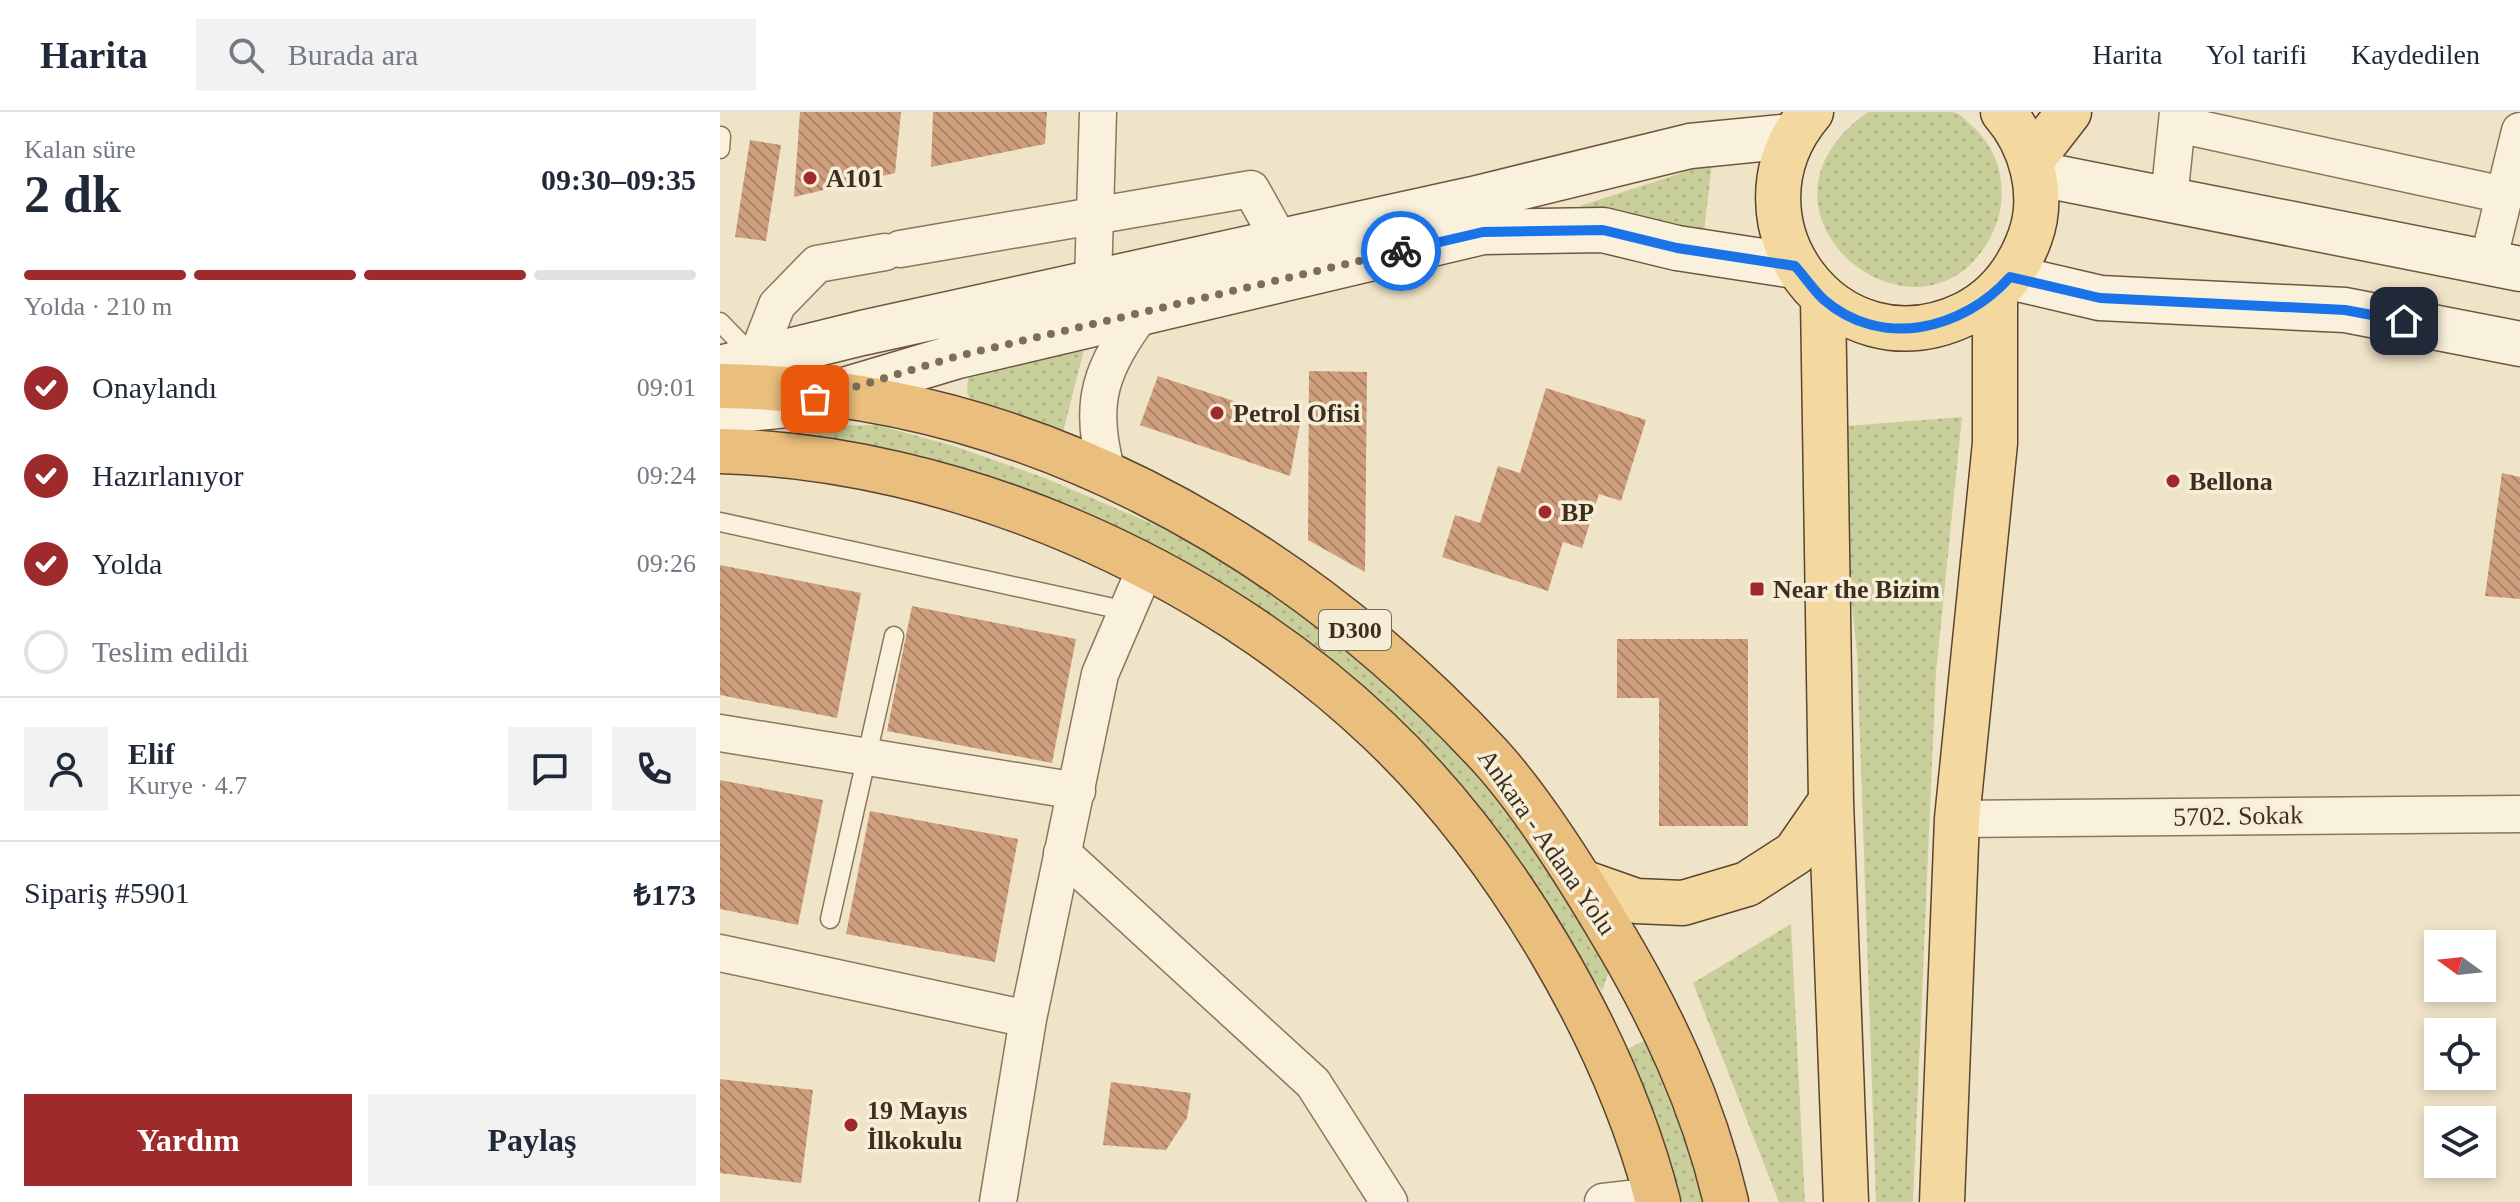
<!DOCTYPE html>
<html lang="tr">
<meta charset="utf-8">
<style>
body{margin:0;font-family:"Times New Roman",serif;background:#f2f2f3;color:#1f2937;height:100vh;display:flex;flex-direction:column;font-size:30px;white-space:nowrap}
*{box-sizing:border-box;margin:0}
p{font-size:26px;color:#747a83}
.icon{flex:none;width:44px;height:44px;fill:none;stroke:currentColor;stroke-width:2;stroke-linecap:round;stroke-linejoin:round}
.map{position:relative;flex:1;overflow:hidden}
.drawer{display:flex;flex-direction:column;background:#fff;width:720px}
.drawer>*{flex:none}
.needle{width:52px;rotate:285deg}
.fabs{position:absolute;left:1704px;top:818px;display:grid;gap:16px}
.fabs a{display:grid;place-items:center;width:72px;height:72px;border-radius:0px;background:#fff;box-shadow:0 4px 12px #0003;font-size:40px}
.pin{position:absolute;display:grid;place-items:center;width:68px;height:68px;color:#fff;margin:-34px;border-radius:16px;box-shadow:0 4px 12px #0006}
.courier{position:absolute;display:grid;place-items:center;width:80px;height:80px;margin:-40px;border:6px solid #1a73e8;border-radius:50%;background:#fff;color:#222;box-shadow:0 2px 10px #0007}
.headline em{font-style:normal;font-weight:600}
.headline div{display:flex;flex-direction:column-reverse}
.headline{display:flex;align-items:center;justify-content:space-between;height:136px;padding:0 24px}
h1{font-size:52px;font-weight:600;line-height:60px}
.bar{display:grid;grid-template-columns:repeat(4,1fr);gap:12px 8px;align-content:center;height:96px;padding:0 24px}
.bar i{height:10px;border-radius:6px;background:#e0e1e3}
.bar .on{background:#9e2a2b}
.bar p{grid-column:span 4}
.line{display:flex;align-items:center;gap:20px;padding:0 24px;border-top:2px solid #e0e1e3}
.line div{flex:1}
.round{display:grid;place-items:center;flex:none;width:84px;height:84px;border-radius:0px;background:#f2f2f3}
ol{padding:0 24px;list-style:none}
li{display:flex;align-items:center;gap:24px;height:88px}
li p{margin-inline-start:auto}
li .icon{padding:8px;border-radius:50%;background:#9e2a2b;color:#fff;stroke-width:4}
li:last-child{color:#747a83}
li i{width:44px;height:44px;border:4px solid #e0e1e3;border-radius:50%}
.action{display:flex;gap:16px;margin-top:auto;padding:16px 24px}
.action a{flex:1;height:92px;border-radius:0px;background:#9e2a2b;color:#fff;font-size:32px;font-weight:600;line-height:92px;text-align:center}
.action a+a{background:#f2f2f3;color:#1f2937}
header{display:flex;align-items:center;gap:48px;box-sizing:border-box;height:112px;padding:0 40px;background:#fff;border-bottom:2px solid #e0e1e3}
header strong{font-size:38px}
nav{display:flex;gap:44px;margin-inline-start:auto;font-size:28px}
.search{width:560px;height:72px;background:#f2f2f3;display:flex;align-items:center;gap:20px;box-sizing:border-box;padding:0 28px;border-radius:0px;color:#747a83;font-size:30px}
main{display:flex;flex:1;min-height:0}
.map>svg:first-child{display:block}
.grass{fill:url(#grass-dots)}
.building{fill:url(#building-back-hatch)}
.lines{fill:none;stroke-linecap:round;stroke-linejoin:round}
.service-casing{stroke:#8d765c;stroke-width:21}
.minor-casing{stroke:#8d765c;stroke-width:39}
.secondary-casing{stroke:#6f573f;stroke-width:47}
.primary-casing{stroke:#5b4430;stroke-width:47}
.trunk-casing{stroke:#5b4430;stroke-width:47}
.service{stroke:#faf1dc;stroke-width:18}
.minor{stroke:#faf1dc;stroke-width:36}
.secondary{stroke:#faf1dc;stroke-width:44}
.primary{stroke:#f3d9a0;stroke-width:44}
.trunk{stroke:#eabe7c;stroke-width:44}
.done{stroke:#7c6e5b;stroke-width:8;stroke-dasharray:0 14.4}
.route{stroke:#1a73e8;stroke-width:10}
.poi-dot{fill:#9e2a2b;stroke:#f7eed8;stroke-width:3}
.labels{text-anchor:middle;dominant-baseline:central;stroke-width:7;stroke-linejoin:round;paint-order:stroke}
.shield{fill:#f7eed8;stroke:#756857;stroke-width:2}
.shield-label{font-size:24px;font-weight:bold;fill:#3d2e20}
.poi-label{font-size:26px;font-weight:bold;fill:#3d2e20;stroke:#f7eed8;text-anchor:start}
.street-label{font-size:26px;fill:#3d2e20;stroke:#f7eed8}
</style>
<header>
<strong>Harita</strong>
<div class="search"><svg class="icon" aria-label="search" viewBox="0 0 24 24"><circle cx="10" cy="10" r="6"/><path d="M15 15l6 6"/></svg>Burada ara</div>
<nav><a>Harita</a><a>Yol tarifi</a><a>Kaydedilen</a></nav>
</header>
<main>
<section class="drawer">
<div class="headline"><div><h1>2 dk</h1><p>Kalan süre</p></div><em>09:30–09:35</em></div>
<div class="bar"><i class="on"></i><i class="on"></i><i class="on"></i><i></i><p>Yolda · 210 m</p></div>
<ol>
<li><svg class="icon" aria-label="check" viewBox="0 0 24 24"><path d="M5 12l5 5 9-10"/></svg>Onaylandı<p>09:01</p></li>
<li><svg class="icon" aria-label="check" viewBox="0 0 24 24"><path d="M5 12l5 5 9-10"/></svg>Hazırlanıyor<p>09:24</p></li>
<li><svg class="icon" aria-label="check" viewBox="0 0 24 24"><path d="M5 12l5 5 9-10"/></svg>Yolda<p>09:26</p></li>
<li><i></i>Teslim edildi</li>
</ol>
<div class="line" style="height:144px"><a class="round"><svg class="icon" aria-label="person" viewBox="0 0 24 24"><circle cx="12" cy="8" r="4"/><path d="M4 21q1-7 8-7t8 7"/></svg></a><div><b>Elif</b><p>Kurye · 4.7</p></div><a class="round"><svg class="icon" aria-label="chat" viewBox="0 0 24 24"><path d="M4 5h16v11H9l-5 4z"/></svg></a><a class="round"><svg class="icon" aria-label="phone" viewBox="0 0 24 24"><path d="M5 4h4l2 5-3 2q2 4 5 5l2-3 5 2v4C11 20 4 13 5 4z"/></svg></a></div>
<div class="line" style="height:104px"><div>Sipariş #5901</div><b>₺173</b></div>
<div class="action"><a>Yardım</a><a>Paylaş</a></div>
</section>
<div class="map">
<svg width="1800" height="1090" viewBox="0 0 1800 1090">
<defs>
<pattern id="grass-dots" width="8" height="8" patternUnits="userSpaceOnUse" patternTransform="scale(2)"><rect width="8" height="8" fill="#c9cf9b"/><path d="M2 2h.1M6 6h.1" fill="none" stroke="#aeb285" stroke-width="1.8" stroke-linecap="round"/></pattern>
<pattern id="building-back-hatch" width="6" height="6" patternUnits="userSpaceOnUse" patternTransform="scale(2)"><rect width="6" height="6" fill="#cf9f7d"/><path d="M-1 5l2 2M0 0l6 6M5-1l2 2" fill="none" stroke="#a98266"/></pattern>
</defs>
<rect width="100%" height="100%" fill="#f0e4c8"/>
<!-- grass -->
<path class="grass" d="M1148,0C1174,0 1207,0 1233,0C1241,2 1247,9 1252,14C1284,42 1290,88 1271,124C1203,256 1005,101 1148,0Z
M992,51L984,120L860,94Z
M366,230L342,324L257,297L247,282L248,266L263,253Z
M1242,305L1216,560L1193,1090H1156L1137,541L1113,315Z
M157,313L234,334L325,366L440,415L515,454L600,512L759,647L896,839L882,879L842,823L545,510L87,340L86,314Z
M1071,812L1085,1090H1059L973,871Z
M933,924L1001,1090H952L906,938Z"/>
<!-- building -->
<path class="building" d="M80,0H181L175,61L74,85Z
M213,0H327L325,32L211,55Z
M30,28L61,33L46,129L15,125Z
M589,259L647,260L645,460L588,428Z
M438,264L580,311L570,364L420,313Z
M826,276L926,308L901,389L879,382L862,436L843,430L828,479L722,445L735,403L760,411L778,354L800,361Z
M1782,361L1800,365V487L1765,484Z
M0,453L141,481L117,606L0,583Z
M192,494L356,527L332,651L167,619Z
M897,527H1028V714H939V586H897Z
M0,668L103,688L78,813L0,797Z
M150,699L298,727L275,850L126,822Z
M0,967L93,978L81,1071L0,1061Z
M391,970L471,981L467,1006L446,1038L383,1033Z"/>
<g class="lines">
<!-- service casing -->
<g class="service-casing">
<path id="service" d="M0,37L1,24
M0,210L34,245
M0,410L407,499
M110,807L174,524"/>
</g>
<!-- minor casing -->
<g class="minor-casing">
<path id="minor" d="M1457,12L1784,83
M1449,87L1458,0
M180,137L531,77L560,129
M1768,150L1800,19
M373,170L378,0
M36,247L57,193L97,152L165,140
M387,360C367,290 381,256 423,199
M0,621L357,679
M1237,707L1800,702
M342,741L593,971L669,1090
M0,841L308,907
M278,1090L308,907L380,562L426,455
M883,1090L936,1084"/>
</g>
<!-- secondary casing -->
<g class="secondary-casing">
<path id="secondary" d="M1314,61L1800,157
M1290,165L1380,186L1625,198L1800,232
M0,256L142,221L753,87L970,34L1072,24
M0,300L77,292L238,244L763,120L883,118L957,136L1075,154"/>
</g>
<!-- primary casing -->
<g class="primary-casing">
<path id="primary" d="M1091,0C999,108 1116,265 1245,202C1277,186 1298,158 1310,125C1325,83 1312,33 1283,0
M1311,49L1349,0
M1103,186L1111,689L1126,1090
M862,770L916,789L963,791L1027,772L1075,741L1111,689
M1222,1090L1237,707L1275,331V182"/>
</g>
<!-- trunk casing -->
<g class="trunk-casing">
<path id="trunk" d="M0,274C300,277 570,428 770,644C812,690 857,762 889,816C941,902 983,991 1006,1090
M0,339C235,345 488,456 658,618C783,736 895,923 938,1090"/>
</g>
<!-- service -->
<use href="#service" class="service"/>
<!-- minor -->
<use href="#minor" class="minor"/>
<!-- secondary -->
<use href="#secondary" class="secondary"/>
<!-- primary -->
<use href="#primary" class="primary"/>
<!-- trunk -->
<use href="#trunk" class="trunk"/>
</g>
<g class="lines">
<!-- done -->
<path class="done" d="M95,287L238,244L681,139"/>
<!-- route -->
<path class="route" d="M681,139L763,120L883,118L957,136L1075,154C1084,164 1093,177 1103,187C1161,238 1243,218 1290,165L1380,186L1625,198L1684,209"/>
</g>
<!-- markers -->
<g class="poi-dot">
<circle cx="90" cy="66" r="8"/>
<circle cx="497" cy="301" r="8"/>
<circle cx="1453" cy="369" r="8"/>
<circle cx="825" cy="400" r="8"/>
<rect x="1029" y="469" width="16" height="16" rx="4"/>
<circle cx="131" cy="1013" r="8"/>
</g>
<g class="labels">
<!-- shield labels -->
<rect class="shield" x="599" y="498" width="72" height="40" rx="6"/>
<g class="shield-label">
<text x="635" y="518">D300</text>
</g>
<!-- poi labels -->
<g class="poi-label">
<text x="106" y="66">A101</text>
<text x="513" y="301">Petrol Ofisi</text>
<text x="1469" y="369">Bellona</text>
<text x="841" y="400">BP</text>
<text x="1053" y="477">Near the Bizim</text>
<text x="147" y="998">19 Mayıs<tspan x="147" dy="30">İlkokulu</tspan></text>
</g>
<!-- street labels -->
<g class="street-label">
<text transform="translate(1518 704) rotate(-1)">5702. Sokak</text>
<text transform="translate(827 730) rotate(55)">Ankara - Adana Yolu</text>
</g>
</g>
</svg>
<div class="fabs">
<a><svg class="needle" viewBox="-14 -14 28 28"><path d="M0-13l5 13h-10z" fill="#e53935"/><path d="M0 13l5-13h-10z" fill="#747a83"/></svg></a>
<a><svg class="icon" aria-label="locate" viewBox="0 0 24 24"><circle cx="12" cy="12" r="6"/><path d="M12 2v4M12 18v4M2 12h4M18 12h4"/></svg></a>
<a><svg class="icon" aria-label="layers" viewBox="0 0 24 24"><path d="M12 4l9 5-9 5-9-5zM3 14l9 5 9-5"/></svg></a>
</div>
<div class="pin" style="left:95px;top:287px;background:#ea580c"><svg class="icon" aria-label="bag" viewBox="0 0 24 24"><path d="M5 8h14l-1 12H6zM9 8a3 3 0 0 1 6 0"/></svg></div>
<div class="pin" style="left:1684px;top:209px;background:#1f2937"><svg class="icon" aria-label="home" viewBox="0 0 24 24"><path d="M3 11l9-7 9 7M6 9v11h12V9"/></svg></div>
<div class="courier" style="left:681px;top:139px"><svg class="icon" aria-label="bike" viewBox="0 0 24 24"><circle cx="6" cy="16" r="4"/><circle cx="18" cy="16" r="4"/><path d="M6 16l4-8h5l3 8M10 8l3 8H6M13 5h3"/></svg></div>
</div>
</main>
